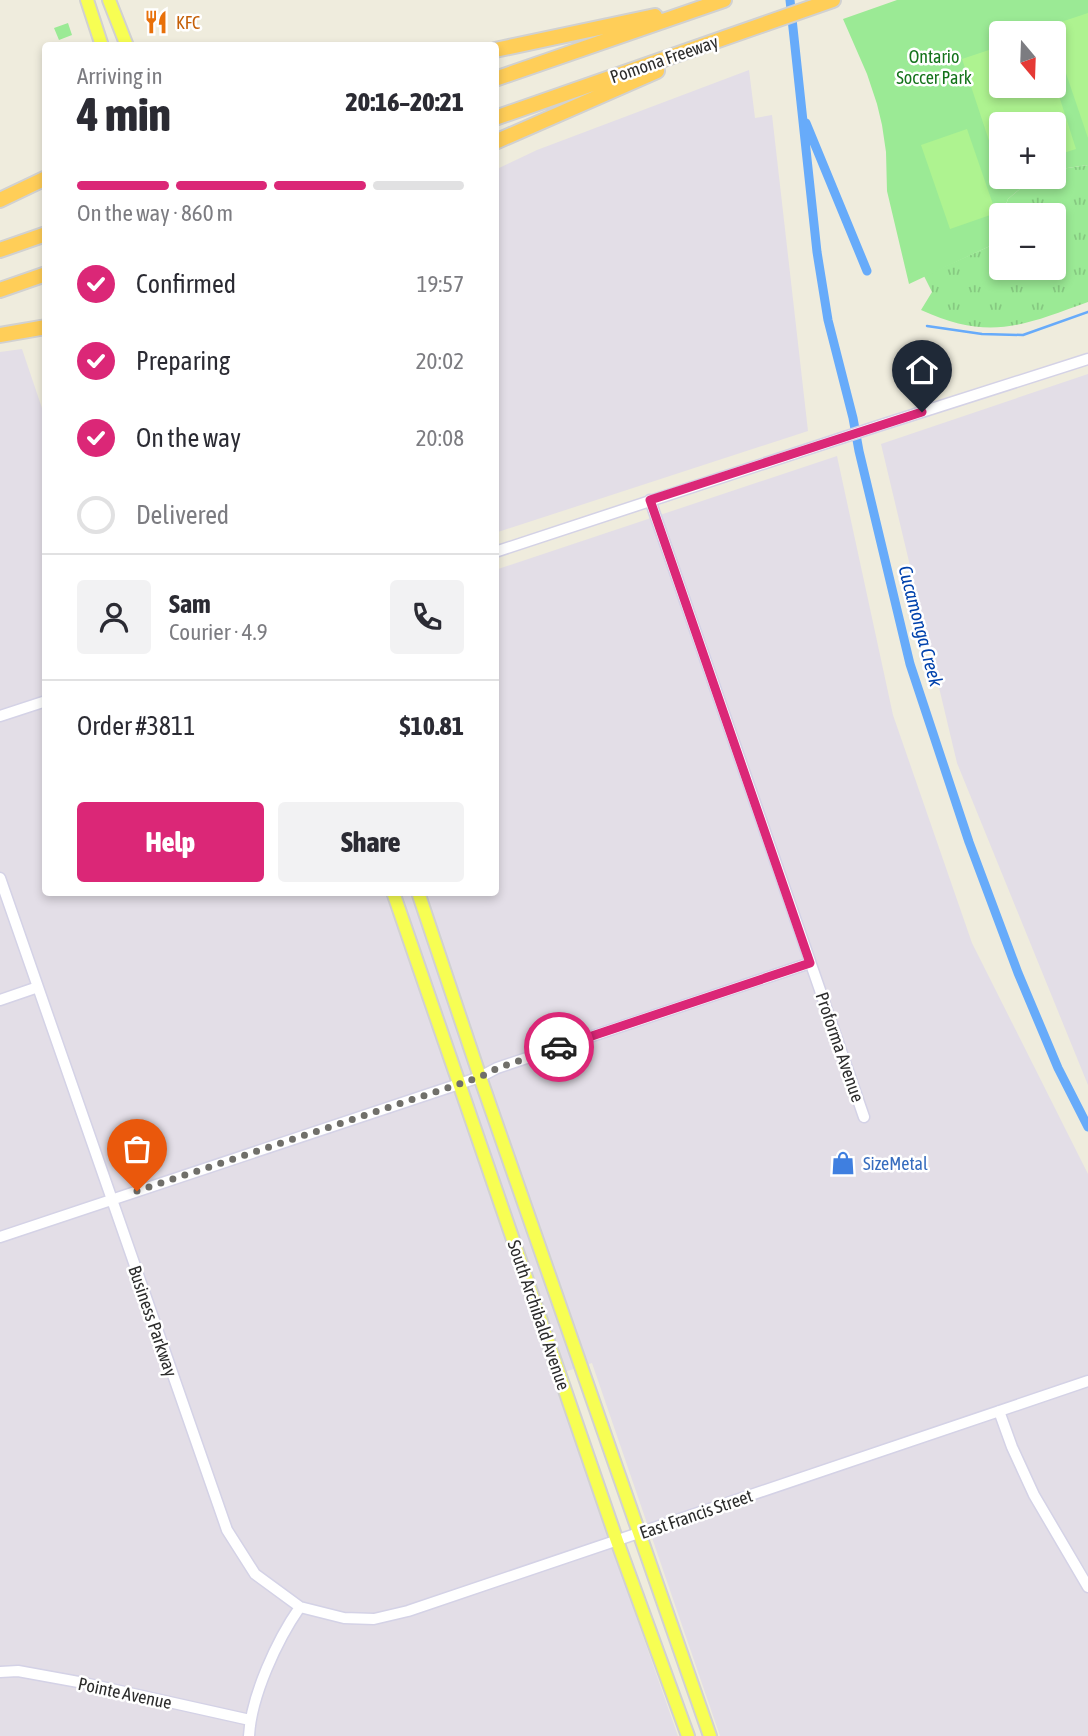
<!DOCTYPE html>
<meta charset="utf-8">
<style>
body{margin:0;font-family:"Asap Condensed",sans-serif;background:#f2f2f3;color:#2b2b33;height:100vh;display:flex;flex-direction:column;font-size:26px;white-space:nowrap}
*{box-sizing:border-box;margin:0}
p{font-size:23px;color:#7c7c81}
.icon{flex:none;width:38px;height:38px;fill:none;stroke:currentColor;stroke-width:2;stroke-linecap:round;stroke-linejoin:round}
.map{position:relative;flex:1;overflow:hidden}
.panel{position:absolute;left:42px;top:42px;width:457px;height:854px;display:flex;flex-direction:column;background:#fff;border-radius:7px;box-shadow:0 4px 10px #0003}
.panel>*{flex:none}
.needle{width:46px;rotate:161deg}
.tools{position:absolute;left:989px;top:21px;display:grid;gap:14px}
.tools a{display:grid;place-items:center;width:77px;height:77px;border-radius:7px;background:#fff;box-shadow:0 4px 10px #0003;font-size:35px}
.pin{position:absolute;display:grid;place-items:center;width:60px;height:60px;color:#fff;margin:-72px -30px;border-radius:50% 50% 50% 0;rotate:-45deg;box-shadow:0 0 7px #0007}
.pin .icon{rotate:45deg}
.courier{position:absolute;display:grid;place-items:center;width:70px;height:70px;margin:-35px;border:5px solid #db2777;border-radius:50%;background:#fff;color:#222;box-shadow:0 2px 9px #0007}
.summary em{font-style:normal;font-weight:800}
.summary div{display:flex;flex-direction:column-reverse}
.summary{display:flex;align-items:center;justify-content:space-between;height:119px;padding:0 35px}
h1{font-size:46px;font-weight:800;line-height:52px}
.bar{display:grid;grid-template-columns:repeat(4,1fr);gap:10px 7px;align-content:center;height:84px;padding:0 35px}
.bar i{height:9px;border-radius:5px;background:#e1e1e2}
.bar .current{background:#db2777}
.bar p{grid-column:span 4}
.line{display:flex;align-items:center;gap:18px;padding:0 35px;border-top:2px solid #e1e1e2}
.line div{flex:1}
.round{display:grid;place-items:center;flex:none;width:74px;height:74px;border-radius:7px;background:#f2f2f3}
ol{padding:0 35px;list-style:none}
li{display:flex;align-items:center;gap:21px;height:77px}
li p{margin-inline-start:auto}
li .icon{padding:7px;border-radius:50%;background:#db2777;color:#fff;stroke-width:4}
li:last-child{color:#7c7c81}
li i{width:38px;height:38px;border:4px solid #e1e1e2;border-radius:50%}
.cta{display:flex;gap:14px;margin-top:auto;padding:14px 35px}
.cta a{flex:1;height:80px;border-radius:7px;background:#db2777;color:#fff;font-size:28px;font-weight:800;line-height:80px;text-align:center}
.cta a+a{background:#f2f2f3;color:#2b2b33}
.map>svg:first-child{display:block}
.industrial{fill:#e3dee7}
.grass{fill:url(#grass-tufts)}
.park{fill:#9bea95;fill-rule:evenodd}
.pitch{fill:#aef390}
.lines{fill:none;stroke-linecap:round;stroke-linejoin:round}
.stream{stroke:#67abfa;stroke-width:2.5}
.canal{stroke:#67abfa;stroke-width:9}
.minor-casing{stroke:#d4d2e6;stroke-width:13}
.major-casing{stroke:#d1d1d1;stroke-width:16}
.highway-casing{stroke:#d1d1d1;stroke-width:18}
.minor{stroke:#fff;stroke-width:10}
.major{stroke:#f7fe53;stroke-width:12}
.highway{stroke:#ffce58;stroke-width:14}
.done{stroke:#706f6a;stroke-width:7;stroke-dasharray:0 12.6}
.route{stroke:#db2777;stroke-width:9}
.labels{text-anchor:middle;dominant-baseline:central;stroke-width:5;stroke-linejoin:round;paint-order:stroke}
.food-label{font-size:18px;fill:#c56008;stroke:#fff;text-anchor:start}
.park-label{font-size:18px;fill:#13721a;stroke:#fff}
.street-label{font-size:18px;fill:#2c2c2c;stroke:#fff}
.shop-label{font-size:18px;fill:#366cbe;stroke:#fff;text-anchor:start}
.water-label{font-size:19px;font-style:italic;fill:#0042ac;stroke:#fff}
</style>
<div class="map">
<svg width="1088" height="1736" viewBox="0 0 1088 1736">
<defs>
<pattern id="grass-tufts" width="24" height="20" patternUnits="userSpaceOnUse" patternTransform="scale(1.75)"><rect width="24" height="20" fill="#9bea95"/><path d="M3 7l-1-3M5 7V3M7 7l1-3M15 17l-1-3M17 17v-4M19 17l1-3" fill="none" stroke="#86c981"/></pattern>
</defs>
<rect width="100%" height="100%" fill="#efecdd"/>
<!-- industrial -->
<path class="industrial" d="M749,70L755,118L772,115L808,431L495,533V170L537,150Z
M22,349L45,417L46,892H495V570L837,456L893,715L972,943L1088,1174V1736H720L592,1363L552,1376L678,1736H0V352Z
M1088,374V1085L957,763L881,444Z"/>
<!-- grass -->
<path class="grass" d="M1088,165V302C1022,326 989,341 921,310L932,292L924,276L990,246L1001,217V268H1054V215H1002L1008,199L1034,177H1054V170Z"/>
<!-- park -->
<path class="park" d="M897,0H1088V165L1054,170V124H1001V177H1034L1008,199L990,246L909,284L887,191L886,152L882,125L877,104L867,74L843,19ZM1001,33H1054V86H1001Z
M68,23L72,35L59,40L54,28Z"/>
<!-- pitch -->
<path class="pitch" d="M1088,13V138L1054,38V33H1052L1049,26Z
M1001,46V86H1054V80L1076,149L1054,156V124H1001L1000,174L962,59Z
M967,129L996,213L950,229L921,145Z"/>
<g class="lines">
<!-- stream -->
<path class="stream" d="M927,326L982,334L1023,335L1088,312"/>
<!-- canal -->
<path class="canal" d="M790,0L817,252L828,320L853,418L859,451L910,664L969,842L1018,973L1058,1068L1088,1127
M806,123L867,271"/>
<!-- minor casing -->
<g class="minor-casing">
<path id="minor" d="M650,500L864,1117
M495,552L878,426L1088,359
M0,716L46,701
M0,878L227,1530L255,1574L300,1607C277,1640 251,1696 249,1736
M0,1000L38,987
M0,1237L480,1077L497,1068L810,963
M999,1411L1012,1447L1034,1495L1088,1587
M300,1607L344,1618L374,1619L408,1611L1088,1381
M0,1672L18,1671L84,1683L250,1720"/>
</g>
<!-- major casing -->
<g class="major-casing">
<path id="major" d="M87,0L102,46
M109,0L127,46
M393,892L617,1541L688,1736
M418,892L480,1077L710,1736"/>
</g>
<!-- highway casing -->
<g class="highway-casing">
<path id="highway" d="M495,50L655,16
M495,79L724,0
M495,118L833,0
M495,142L657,71
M0,200L46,178
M0,250L46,234
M0,290L46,274
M0,335L46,327"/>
</g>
<!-- minor -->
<use href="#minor" class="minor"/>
<!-- major -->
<use href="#major" class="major"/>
<!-- highway -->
<use href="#highway" class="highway"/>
</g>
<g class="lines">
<!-- done -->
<path class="done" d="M137,1191L459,1084L480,1077L498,1068L559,1047"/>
<!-- route -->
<path class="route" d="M559,1047L810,963L650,500L922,412"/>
</g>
<!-- icons -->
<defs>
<g id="restaurant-bare" transform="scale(1.89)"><path d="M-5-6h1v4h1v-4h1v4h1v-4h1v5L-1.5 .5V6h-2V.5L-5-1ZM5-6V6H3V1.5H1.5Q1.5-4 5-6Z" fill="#e8710a" stroke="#fff" stroke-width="2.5" paint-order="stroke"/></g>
<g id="shop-bare" transform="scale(1.89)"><path d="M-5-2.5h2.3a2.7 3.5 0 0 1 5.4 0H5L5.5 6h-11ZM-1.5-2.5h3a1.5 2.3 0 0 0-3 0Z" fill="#3f7fe0" stroke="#fff" stroke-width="2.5" paint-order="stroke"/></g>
</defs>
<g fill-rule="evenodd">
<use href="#restaurant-bare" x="156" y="22"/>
<use href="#shop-bare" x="843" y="1163"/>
</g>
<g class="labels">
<!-- food labels -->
<g class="food-label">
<text x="176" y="22">KFC</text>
</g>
<!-- park labels -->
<g class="park-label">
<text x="934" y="56">Ontario<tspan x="934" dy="21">Soccer Park</tspan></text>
</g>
<!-- street labels -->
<g class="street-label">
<text transform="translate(664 59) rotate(-19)">Pomona Freeway</text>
<text transform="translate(840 1047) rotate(71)">Proforma Avenue</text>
<text transform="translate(539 1315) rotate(71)">South Archibald Avenue</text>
<text transform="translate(153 1321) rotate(71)">Business Parkway</text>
<text transform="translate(696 1514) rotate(-19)">East Francis Street</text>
<text transform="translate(125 1693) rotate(12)">Pointe Avenue</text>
</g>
<!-- shop labels -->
<g class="shop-label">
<text x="863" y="1163">SizeMetal</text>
</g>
<!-- water labels -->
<g class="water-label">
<text transform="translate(921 626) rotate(75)">Cucamonga Creek</text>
</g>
</g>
</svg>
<div class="tools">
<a><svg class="needle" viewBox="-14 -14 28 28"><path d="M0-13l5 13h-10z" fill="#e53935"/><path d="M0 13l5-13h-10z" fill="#7c7c81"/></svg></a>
<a>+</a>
<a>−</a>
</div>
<div class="pin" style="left:137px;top:1191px;background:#ea580c"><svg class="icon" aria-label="bag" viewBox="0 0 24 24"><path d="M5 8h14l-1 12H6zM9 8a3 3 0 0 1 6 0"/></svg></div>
<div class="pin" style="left:922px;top:412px;background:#1f2937"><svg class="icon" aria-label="home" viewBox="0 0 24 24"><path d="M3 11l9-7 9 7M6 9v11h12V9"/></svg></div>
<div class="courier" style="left:559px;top:1047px"><svg class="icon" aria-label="car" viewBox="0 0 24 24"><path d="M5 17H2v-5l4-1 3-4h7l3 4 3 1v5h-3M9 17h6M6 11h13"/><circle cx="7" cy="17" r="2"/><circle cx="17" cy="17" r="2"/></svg></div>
<section class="panel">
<div class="summary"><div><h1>4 min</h1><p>Arriving in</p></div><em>20:16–20:21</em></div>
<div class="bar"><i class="current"></i><i class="current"></i><i class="current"></i><i></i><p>On the way · 860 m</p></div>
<ol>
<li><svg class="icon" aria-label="check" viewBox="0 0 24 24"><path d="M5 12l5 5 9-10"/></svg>Confirmed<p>19:57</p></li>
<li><svg class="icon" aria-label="check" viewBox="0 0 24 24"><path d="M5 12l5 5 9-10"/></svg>Preparing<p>20:02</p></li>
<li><svg class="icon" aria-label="check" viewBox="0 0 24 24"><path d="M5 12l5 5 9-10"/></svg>On the way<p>20:08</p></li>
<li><i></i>Delivered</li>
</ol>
<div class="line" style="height:126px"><a class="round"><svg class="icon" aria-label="person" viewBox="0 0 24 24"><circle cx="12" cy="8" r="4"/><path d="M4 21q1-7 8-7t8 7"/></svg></a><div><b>Sam</b><p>Courier · 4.9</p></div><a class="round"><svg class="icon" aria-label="phone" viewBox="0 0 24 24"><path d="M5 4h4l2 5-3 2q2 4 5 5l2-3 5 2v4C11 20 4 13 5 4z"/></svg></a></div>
<div class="line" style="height:91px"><div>Order #3811</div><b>$10.81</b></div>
<div class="cta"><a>Help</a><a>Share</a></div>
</section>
</div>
